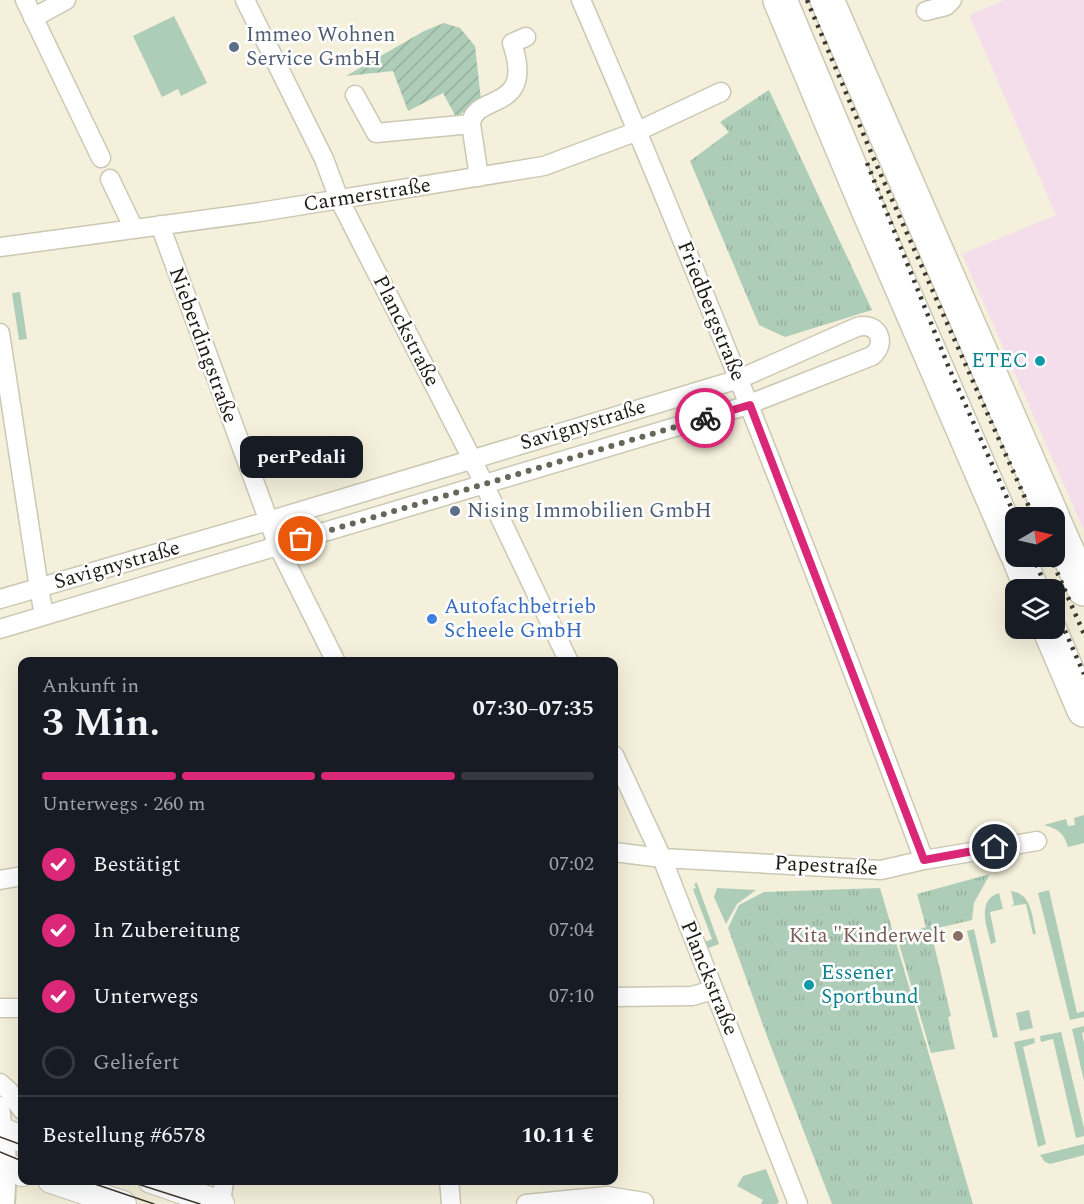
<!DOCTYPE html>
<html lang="de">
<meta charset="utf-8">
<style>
body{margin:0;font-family:Spectral,serif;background:#20242c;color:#f1f3f6;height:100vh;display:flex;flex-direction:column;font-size:22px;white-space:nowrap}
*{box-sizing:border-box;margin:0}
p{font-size:20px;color:#9ea1a6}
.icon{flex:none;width:33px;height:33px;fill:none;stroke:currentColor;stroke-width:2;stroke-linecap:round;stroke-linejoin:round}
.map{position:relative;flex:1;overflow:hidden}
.drawer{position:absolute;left:18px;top:657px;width:600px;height:528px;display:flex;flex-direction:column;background:#171b24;border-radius:12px;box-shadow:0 6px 24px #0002}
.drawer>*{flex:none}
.needle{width:39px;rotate:81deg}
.fabs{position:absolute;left:1005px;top:507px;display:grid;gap:12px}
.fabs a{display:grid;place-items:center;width:60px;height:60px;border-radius:12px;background:#171b24;box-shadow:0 6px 24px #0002;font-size:30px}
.pin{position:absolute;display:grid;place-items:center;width:51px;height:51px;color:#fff;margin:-26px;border:3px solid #fff;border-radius:50%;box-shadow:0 2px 6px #0007}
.courier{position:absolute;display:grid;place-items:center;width:60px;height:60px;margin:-30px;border:4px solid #db2777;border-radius:50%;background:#fff;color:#222;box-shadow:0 2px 8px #0007}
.bubble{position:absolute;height:42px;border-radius:12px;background:#171b24;box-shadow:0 6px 24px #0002;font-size:20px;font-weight:700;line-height:42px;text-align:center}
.head em{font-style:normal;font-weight:700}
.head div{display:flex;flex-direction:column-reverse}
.head{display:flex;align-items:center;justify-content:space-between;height:102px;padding:0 24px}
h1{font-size:39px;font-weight:700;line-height:45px}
.bar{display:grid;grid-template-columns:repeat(4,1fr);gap:9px 6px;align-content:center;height:72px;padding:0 24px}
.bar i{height:8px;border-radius:4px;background:#363941}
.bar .on{background:#db2777}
.bar p{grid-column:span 4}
.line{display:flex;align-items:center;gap:15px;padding:0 24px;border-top:2px solid #363941}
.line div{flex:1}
ol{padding:0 24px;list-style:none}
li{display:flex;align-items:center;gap:18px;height:66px}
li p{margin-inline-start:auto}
li .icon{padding:6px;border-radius:50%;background:#db2777;color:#fff;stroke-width:4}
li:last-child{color:#9ea1a6}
li i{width:33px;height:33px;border:3px solid #363941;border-radius:50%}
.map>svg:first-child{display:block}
.commercial{fill:#f4deec}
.grass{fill:#aecdb8}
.park{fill:url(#park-tufts)}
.garden{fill:url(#garden-furrows)}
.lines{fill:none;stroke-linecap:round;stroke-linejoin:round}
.minor-casing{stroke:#cbc8b3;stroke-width:21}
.tertiary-casing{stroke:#cbc8b3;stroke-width:26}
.secondary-casing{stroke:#cbc8b3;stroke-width:28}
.motorway-casing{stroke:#cbc8b3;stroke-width:36}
.minor{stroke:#fff;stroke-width:18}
.tertiary{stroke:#fff;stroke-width:22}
.secondary{stroke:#fff;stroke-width:26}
.motorway{stroke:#fff;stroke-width:33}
.tram{stroke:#3d3a31;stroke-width:1.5}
.rail{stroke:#3d3a31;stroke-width:4.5;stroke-dasharray:3 6;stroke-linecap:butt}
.done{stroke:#686559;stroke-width:6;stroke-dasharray:0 10.8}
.route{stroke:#db2777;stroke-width:8}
.service-dot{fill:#5c6f8a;stroke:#fff;stroke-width:2}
.culture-dot{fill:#0f9aa8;stroke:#fff;stroke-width:2}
.shop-dot{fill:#3f7fe0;stroke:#fff;stroke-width:2}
.education-dot{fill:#8d6e63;stroke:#fff;stroke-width:2}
.labels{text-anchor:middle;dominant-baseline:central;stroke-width:5;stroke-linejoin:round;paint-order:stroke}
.service-label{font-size:21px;fill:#4e5e75;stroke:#fff;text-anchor:start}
.street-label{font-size:21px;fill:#1c1a13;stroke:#fff}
.culture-label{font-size:21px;fill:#0d838f;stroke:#fff;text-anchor:end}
.shop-label{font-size:21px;fill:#366cbe;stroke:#fff;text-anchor:start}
.education-label{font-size:21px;fill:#785e54;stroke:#fff;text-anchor:end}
</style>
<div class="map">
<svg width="1084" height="1204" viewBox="0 0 1084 1204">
<defs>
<pattern id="park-tufts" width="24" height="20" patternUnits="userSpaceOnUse" patternTransform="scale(1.5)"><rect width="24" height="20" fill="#aecdb8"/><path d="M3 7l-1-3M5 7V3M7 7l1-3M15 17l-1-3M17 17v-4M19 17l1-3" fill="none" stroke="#95af9d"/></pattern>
<pattern id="garden-furrows" width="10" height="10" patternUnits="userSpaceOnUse" patternTransform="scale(1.5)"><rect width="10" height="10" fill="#aecdb8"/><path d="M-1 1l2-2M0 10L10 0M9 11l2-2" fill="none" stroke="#95af9d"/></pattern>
</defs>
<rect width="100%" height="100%" fill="#f4f0db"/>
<!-- commercial -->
<path class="commercial" d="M1005,0H1084V530L962,254L1056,215L969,15Z"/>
<!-- grass -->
<path class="grass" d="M174,16L207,83L181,96L178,89L162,97L133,36Z
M20,292L27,339L19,340L12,293Z
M1084,815V843L1068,847C1064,833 1058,829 1044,825L1066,819L1068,826L1075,825L1074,818Z
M697,883L719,944L701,951L702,943L712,939L693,889L696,888L694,884Z
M717,888L756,890L737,904L726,924L714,897Z
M1049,890L1077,1013L1084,1011V1017L1070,1020L1038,893Z
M1011,891C1032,893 1032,917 1036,934H1033L1026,904L1011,906L1014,904Z
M999,893L1003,909L990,912L996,942L991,944C987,928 976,900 999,893Z
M974,929L998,1037L993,1038L967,931Z
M1029,1010L1033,1028L1020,1031L1016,1013Z
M1084,1026V1032L1082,1033L1084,1043V1081L1072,1029Z
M1061,1032L1084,1128V1136L1076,1138L1053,1039L1041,1042L1040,1036Z
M1034,1038L1035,1043L1023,1047L1046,1144L1038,1147L1014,1042Z
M1084,1144V1155L1081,1156L1050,1164L1045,1162L1040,1155Z
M766,1169L779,1202L777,1204H761L763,1200L737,1186L743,1176Z"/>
<!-- park -->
<path class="park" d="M769,90L872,310L785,337L759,325L690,161L729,132L720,122Z
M990,874L974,903L972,920L934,929L932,936L951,1016L948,1017L955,1049L931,1053L897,937L926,927L917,894Z
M880,888L973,1204H832L768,1039L728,928L739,905L764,892Z"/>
<!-- garden -->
<path class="garden" d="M444,23L460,28L475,46L481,100L456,117L443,93L408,111L393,71L346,76L424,31Z"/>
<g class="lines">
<!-- minor casing -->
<g class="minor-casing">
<path id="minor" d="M25,0L101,158
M245,0L324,159L339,199L472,459L569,662
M581,0C704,283 816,571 924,860
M926,11L946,6L952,0
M33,18L66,0
M355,95L376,133L471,124
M479,177L471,124C474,92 536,114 512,43L526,37
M110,179L134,229
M160,225L278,546L336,662
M0,247L260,212L544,166L638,131L721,92
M0,333L39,588L44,615
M0,599L268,521L739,379L857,327C878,321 888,343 872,356L742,407L0,629
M614,755L662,858L798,1204
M614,852L662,858L881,870L924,860L1037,841
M0,880L22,876
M614,997L692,996L713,990
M0,1008H22
M0,1083L9,1091L22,1110
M0,1106L3,1131
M449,1180L451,1204
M221,1204L224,1180
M526,1204L607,1196L644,1202"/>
</g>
<!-- tertiary casing -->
<g class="tertiary-casing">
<path id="tertiary" d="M3,1204L5,1166L3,1131"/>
</g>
<!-- secondary casing -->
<g class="secondary-casing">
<path id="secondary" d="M0,1130L22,1139
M0,1163L22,1173
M51,1180L123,1204
M151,1180L221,1204"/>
</g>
<!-- motorway casing -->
<g class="motorway-casing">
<path id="motorway" d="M780,0L866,205L1016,552
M827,0L1053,518
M1054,521L1084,589
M1018,556L1032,590
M1049,628L1084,710"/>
</g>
<!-- minor -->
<use href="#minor" class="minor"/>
<!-- tertiary -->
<use href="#tertiary" class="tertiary"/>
<!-- secondary -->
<use href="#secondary" class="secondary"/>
<!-- motorway -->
<use href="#motorway" class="motorway"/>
<!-- tram -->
<path class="tram" d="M0,1137L22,1145
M0,1152L22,1161
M83,1180L154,1204
M125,1180L200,1204"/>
<!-- rail -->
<path class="rail" d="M807,0L873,157L1034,518
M867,163L949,368L1016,518
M1033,556L1047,590
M1050,556L1084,634
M1054,606L1084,674"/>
</g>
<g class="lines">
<!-- done -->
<path class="done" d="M301,539L705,418"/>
<!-- route -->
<path class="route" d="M705,418L750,405L924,860L995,847"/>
</g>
<!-- markers -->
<g class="service-dot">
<circle cx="234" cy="47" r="6"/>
<circle cx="455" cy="511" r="6"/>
</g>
<g class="culture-dot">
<circle cx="1040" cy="361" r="6"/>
<circle cx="809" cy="985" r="6"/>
</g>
<circle class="shop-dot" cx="432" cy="619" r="6"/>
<circle class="education-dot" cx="958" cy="936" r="6"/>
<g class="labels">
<!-- service labels -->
<g class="service-label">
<text x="246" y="35">Immeo Wohnen<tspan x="246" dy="24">Service GmbH</tspan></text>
<text x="467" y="511">Nising Immobilien GmbH</text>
</g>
<!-- street labels -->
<g class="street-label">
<text transform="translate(367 195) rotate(-9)">Carmerstraße</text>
<text transform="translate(711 311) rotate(68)">Friedbergstraße</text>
<text transform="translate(406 331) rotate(63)">Planckstraße</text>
<text transform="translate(203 345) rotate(70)">Nieberdingstraße</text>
<text transform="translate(583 425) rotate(-17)">Savignystraße</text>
<text transform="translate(117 565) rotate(-16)">Savignystraße</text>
<text transform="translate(826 866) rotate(3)">Papestraße</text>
<text transform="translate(709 978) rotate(68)">Planckstraße</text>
</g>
<!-- culture labels -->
<g class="culture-label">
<text x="1028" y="361">ETEC</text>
<text x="821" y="973" text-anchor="start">Essener<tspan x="821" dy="24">Sportbund</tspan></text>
</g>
<!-- shop labels -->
<g class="shop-label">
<text x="444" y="607">Autofachbetrieb<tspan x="444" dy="24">Scheele GmbH</tspan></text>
</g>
<!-- education labels -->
<g class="education-label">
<text x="946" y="936">Kita "Kinderwelt</text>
</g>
</g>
</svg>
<div class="fabs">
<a><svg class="needle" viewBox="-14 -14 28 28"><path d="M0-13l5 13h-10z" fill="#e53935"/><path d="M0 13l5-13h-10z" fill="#9ea1a6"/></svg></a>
<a><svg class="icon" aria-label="layers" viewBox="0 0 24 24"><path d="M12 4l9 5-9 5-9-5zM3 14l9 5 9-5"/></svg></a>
</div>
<div class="pin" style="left:301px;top:539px;background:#ea580c"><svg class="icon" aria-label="bag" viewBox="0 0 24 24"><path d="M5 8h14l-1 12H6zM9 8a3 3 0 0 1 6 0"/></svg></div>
<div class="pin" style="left:995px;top:847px;background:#1f2937"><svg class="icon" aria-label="home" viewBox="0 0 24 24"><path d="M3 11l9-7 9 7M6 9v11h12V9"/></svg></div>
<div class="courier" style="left:705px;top:418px"><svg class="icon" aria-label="bike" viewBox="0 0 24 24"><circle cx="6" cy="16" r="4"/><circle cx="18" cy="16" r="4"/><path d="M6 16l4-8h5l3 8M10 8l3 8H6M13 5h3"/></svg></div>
<div class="bubble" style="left:240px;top:436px;width:123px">perPedali</div>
<section class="drawer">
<div class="head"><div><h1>3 Min.</h1><p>Ankunft in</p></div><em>07:30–07:35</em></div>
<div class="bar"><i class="on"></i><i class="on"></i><i class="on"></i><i></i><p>Unterwegs · 260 m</p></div>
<ol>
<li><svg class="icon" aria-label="check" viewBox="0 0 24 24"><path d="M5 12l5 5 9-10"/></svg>Bestätigt<p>07:02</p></li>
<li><svg class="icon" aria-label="check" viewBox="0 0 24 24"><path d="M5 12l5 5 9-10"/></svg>In Zubereitung<p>07:04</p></li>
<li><svg class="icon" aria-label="check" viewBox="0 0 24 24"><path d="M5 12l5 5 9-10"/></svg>Unterwegs<p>07:10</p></li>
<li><i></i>Geliefert</li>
</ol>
<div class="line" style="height:78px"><div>Bestellung #6578</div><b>10.11 €</b></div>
</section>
</div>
